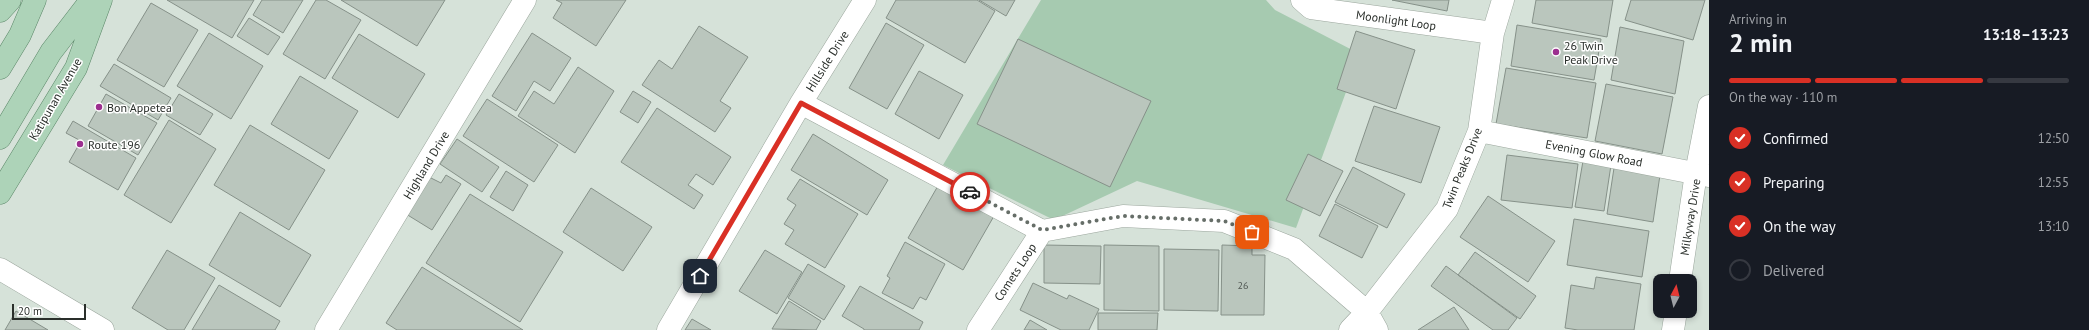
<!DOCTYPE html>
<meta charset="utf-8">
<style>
body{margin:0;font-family:"PT Sans",sans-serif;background:#242831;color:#f1f3f6;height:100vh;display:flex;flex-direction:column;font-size:15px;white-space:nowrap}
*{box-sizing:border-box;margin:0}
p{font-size:13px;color:#9ea1a6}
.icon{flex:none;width:22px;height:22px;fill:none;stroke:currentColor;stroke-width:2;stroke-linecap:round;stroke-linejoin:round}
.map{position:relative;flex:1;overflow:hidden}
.details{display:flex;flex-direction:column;background:#171b24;width:380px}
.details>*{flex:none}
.needle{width:26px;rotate:7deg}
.buttons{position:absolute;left:1653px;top:274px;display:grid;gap:8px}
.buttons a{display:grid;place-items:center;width:44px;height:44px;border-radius:8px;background:#171b24;box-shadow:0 2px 6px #0003;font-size:20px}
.scale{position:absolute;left:12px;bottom:10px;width:74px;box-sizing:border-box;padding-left:4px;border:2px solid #2a2f2b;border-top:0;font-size:11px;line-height:14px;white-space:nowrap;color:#2a2f2b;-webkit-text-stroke:3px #fff;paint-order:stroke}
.pin{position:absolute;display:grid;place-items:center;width:34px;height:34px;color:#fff;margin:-17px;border-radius:8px;box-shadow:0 2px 6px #0006}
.courier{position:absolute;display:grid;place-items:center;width:40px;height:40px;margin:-20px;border:3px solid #d93025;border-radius:50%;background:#fff;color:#222;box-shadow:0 1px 5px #0007}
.summary em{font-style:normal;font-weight:700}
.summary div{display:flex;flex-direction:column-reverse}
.summary{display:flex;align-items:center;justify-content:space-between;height:68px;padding:0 20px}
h1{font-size:26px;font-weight:700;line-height:30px}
.bar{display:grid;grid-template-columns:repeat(4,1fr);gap:6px 4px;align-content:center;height:48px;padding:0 20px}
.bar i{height:5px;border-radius:3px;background:#363941}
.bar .on{background:#d93025}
.bar p{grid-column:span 4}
ol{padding:0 20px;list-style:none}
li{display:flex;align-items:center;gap:12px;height:44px}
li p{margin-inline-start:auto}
li .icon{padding:4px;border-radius:50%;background:#d93025;color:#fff;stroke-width:4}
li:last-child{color:#9ea1a6}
li i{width:22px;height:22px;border:2px solid #363941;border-radius:50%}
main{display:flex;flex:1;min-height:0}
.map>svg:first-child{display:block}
.green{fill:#a6cab0}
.building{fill:#bac6bd;stroke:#869189}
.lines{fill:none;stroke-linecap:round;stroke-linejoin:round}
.minor-casing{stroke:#9ba69d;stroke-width:23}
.primary-casing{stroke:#5b8768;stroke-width:23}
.minor{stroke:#fff;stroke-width:22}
.primary{stroke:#add3b8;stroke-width:22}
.done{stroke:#666e68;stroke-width:4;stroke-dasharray:0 7.2}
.route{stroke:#d93025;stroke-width:5}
.poi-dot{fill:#9c2f8f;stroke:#fff;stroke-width:1.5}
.labels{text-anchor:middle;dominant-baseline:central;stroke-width:3;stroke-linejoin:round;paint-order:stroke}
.number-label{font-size:10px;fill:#4e5550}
.street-label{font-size:12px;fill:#2a2f2b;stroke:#fff}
.poi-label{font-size:12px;fill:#2a2f2b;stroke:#fff;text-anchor:start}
</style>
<main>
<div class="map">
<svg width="1709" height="330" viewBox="0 0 1709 330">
<rect width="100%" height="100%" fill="#d6e2d9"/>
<!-- green -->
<path class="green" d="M1041,0H1266L1275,10L1360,54L1296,228L1137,181L1054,220L943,165Z"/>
<!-- building -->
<path class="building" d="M167,0H254L232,38Z
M262,0H303L283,33L253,15Z
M316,0H326L361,20L325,79L283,54Z
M341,0H445L417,46Z
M556,0H626L596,46L553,18L562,3Z
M896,0H977L995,11L965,63L886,18Z
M979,0H1015L1006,16Z
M1392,0H1449L1447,11Z
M1536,0H1613L1607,37L1532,23Z
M1631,0H1705L1693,40L1625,20Z
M151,3L198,30L164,87L117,60Z
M249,18L280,37L268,55L237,36Z
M886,23L924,45L887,109L849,88Z
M1517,25L1601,39L1594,80L1511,66Z
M699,26L748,57L720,101L731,108L715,132L642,85L659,60L672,69Z
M1620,27L1684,41L1675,94L1611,80Z
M1356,31L1415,50L1396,109L1337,89Z
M209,33L263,66L231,119L177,86Z
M532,33L571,58L550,91L534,81L516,111L492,96Z
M359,34L425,74L398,118L332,78Z
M1018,39L1151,101L1110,187L977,124Z
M114,64L171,98L158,120L100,86Z
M578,67L614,91L575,153L518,116L534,91L554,104Z
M1506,68L1596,83L1587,138L1496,124Z
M919,71L963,95L939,139L895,114Z
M300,76L358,111L329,159L271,124Z
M1606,84L1673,97L1662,154L1595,141Z
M633,91L651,102L638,123L620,112Z
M106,94L157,123L138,155L88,126Z
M179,94L213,114L200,135L166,115Z
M487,99L558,145L534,182L463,136Z
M1374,106L1440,127L1421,183L1355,161Z
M657,108L731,157L713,185L696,174L688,185L703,195L694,209L621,162Z
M169,120L216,149L171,223L124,195Z
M73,121L136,158L118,190L69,162L81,141L66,133Z
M250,125L325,170L289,230L214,185Z
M813,134L888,180L867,215L791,170Z
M457,139L499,167L482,192L440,164Z
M1308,154L1343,171L1320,216L1286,200Z
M1507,155L1578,164L1572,208L1501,200Z
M1583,161L1611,165L1604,211L1575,207Z
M1353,167L1405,194L1387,228L1335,202Z
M1614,168L1660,175L1653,222L1607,214Z
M506,171L528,185L513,211L490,197Z
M446,175L461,184L432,230L406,214L429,177L441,183Z
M800,179L858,214L825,268L785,244L794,230L784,224L796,205L787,199Z
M939,184L994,216L963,270L908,238Z
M591,188L652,227L623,271L563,232Z
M470,194L563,252L520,322L426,263Z
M1488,196L1555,241L1528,282L1460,237Z
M1335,204L1378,226L1362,258L1319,236Z
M240,212L311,255L280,307L209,265Z
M1574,219L1649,231L1642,277L1567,265Z
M905,242L945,264L926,300L920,297L913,309L882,293L890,278L887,276Z
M1044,245L1101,246L1100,284L1044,283Z
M1104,245L1159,246V311L1104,310Z
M1222,245L1252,246V255H1265L1264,315H1221Z
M1164,249L1219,250L1218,311L1164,310Z
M167,250L215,278L184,330H168L132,308Z
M765,250L802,272L777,314L739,291Z
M1475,252L1536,296L1520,319L1458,275Z
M808,264L845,286L824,320L788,298Z
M1446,266L1517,318L1508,330H1493L1431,286Z
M422,267L523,330H397L386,323Z
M1596,277L1641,284L1634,330H1578L1565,328L1571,285L1594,289Z
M1033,283L1067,299L1069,295L1099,309L1089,330H1061L1020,310Z
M219,285L280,321L275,330H192Z
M860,286L923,322L919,330H864V329L842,316Z
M789,301L821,321L816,330L772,329Z
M1454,307L1469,330H1418Z
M16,311L48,330H5Z
M1098,313H1158L1157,330H1098Z
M692,319L711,330H685Z
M1030,320L1047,330H1024Z"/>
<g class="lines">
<!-- minor casing -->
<g class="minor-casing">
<path id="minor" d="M1302,0L1311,8L1493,33
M801,103L1042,231
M1479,131L1709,176
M0,269L103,330
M1680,281L1696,173L1709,106
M326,330L525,0
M668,330L801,103L865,0
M978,330L1042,231L1123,216L1224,221L1294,249L1367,312L1377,330
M1350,330L1367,312L1447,209L1479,131L1493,33L1503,0
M1673,330L1676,311"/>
</g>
<!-- primary casing -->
<g class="primary-casing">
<path id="primary" d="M0,11L10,0
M0,68L20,35L35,0
M0,138L51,52L91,0
M0,193L76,68L101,0"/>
</g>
<!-- minor -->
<use href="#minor" class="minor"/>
<!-- primary -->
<use href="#primary" class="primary"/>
</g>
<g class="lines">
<!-- done -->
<path class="done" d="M970,192L1042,230L1123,216L1224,221L1252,232"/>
<!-- route -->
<path class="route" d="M700,276L801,103L970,192"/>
</g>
<!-- markers -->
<g class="poi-dot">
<circle cx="1556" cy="52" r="4"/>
<circle cx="99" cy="107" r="4"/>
<circle cx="80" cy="144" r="4"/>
</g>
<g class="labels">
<!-- number labels -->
<g class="number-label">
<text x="1243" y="285">26</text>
</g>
<!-- street labels -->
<g class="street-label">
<text transform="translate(1396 20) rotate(8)">Moonlight Loop</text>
<text transform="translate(827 61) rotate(-58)">Hillside Drive</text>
<text transform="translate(55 99) rotate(-60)">Katipunan Avenue</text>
<text transform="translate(1594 153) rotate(11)">Evening Glow Road</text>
<text transform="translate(426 165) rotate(-59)">Highland Drive</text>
<text transform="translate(1462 168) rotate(-68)">Twin Peaks Drive</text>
<text transform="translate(1690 217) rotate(-81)">Milkyway Drive</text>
<text transform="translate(1015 272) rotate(-57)">Comets Loop</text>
</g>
<!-- poi labels -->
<g class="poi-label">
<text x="1564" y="45">26 Twin<tspan x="1564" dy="14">Peak Drive</tspan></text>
<text x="107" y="107">Bon Appetea</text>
<text x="88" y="144">Route 196</text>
</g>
</g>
</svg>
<div class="buttons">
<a><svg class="needle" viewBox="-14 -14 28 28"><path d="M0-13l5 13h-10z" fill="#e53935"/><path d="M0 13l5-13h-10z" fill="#9ea1a6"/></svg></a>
</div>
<div class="scale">20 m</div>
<div class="pin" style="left:1252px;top:232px;background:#ea580c"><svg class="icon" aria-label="bag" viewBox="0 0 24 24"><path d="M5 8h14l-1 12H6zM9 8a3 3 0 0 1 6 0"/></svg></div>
<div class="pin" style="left:700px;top:276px;background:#1f2937"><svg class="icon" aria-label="home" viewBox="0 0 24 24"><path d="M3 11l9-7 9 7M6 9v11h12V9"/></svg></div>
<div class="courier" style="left:970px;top:192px"><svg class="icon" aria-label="car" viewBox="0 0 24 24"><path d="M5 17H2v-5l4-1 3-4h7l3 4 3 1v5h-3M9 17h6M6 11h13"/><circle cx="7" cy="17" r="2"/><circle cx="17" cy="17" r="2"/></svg></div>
</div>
<section class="details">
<div class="summary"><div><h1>2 min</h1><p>Arriving in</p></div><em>13:18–13:23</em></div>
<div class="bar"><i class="on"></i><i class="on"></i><i class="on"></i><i></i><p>On the way · 110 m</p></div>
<ol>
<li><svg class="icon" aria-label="check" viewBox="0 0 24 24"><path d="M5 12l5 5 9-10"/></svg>Confirmed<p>12:50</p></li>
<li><svg class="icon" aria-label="check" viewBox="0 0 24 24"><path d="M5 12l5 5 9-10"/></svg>Preparing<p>12:55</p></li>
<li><svg class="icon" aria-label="check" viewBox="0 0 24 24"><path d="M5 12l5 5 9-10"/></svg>On the way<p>13:10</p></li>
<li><i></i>Delivered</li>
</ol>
</section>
</main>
